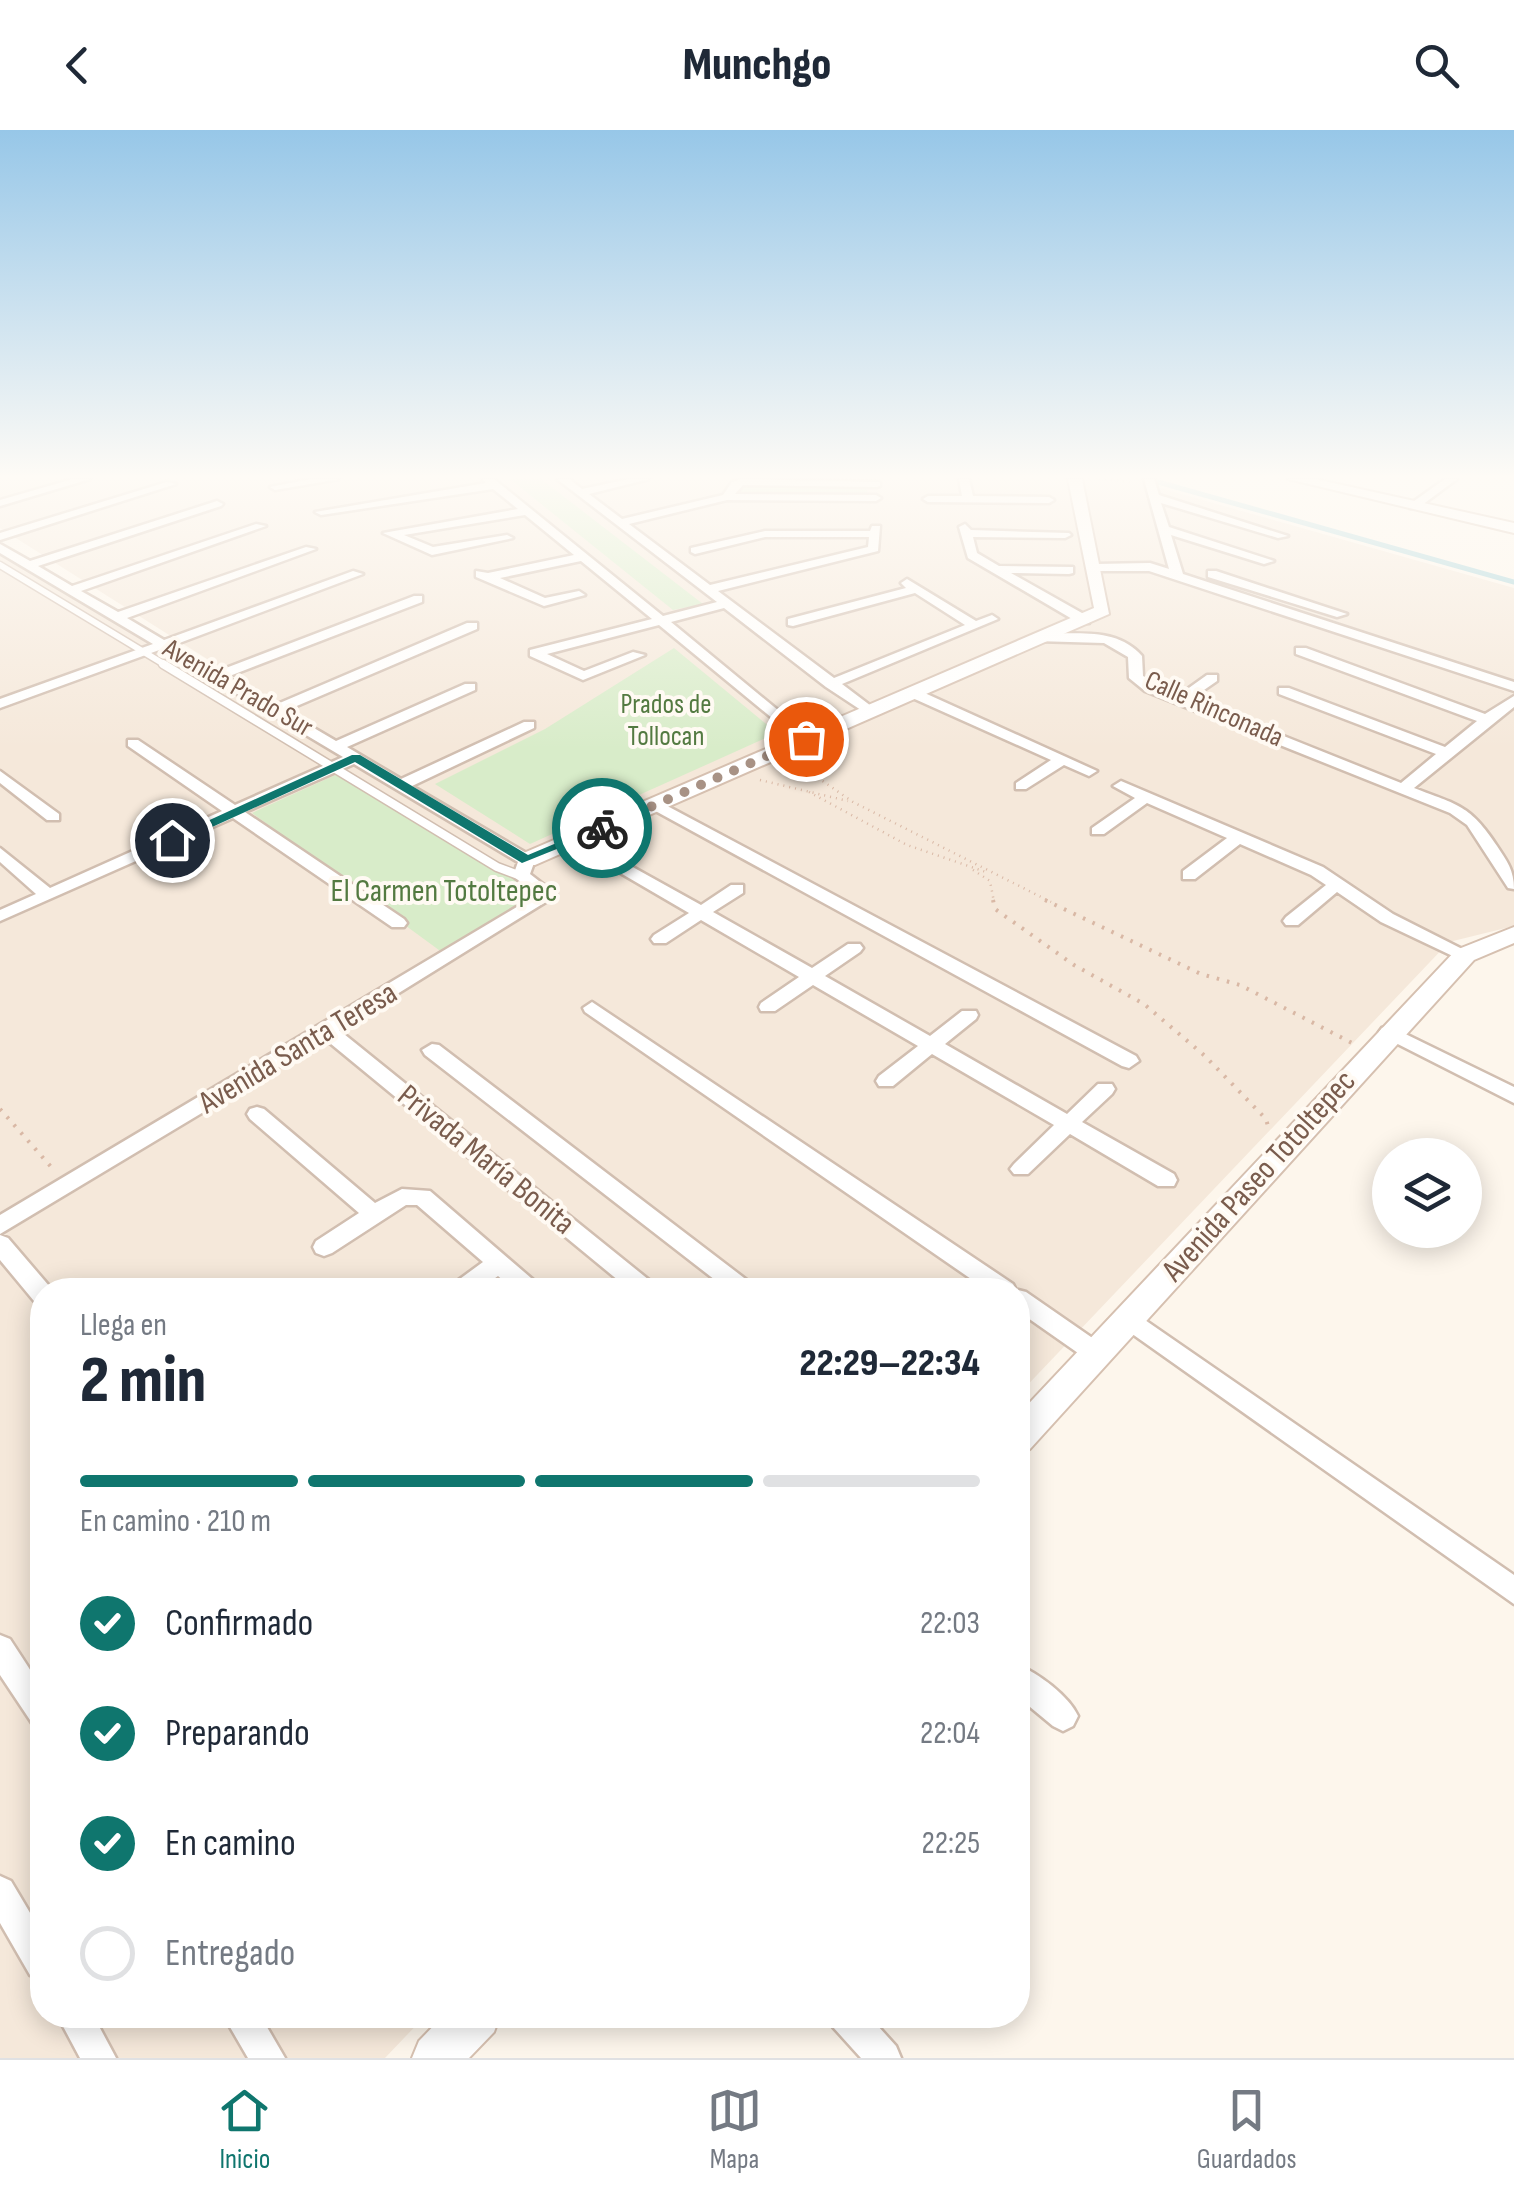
<!DOCTYPE html>
<html lang="es">
<meta charset="utf-8">
<style>
body{margin:0;font-family:"Sofia Sans Condensed",sans-serif;background:#f6f6f7;color:#1f2937;height:100vh;display:flex;flex-direction:column;font-size:38px;white-space:nowrap}
*{box-sizing:border-box;margin:0}
p{font-size:32px;color:#747a83}
.icon{flex:none;width:55px;height:55px;fill:none;stroke:currentColor;stroke-width:2;stroke-linecap:round;stroke-linejoin:round}
.map{position:relative;flex:1;overflow:hidden}
.sheet{position:absolute;left:30px;top:1148px;width:1000px;height:750px;display:flex;flex-direction:column;background:#fff;border-radius:40px;box-shadow:0 5px 25px #0003}
.sheet>*{flex:none}
.controls{position:absolute;left:1372px;top:1008px;display:grid;gap:20px}
.controls a{display:grid;place-items:center;width:110px;height:110px;border-radius:50%;background:#fff;box-shadow:0 5px 25px #0003;font-size:50px}
.pin{position:absolute;display:grid;place-items:center;width:85px;height:85px;color:#fff;margin:-42px;border:5px solid #fff;border-radius:50%;box-shadow:0 2px 10px #0007}
.courier{position:absolute;display:grid;place-items:center;width:100px;height:100px;margin:-50px;border:8px solid #0f766e;border-radius:50%;background:#fff;color:#222;box-shadow:0 2px 12px #0007}
.headline em{font-style:normal;font-weight:800}
.headline div{display:flex;flex-direction:column-reverse}
.headline{display:flex;align-items:center;justify-content:space-between;height:170px;padding:0 50px}
h1{font-size:65px;font-weight:800;line-height:75px}
.bar{display:grid;grid-template-columns:repeat(4,1fr);gap:15px 10px;align-content:center;height:120px;padding:0 50px}
.bar i{height:12px;border-radius:8px;background:#e0e1e3}
.bar .current{background:#0f766e}
.bar p{grid-column:span 4}
ol{padding:0 50px;list-style:none}
li{display:flex;align-items:center;gap:30px;height:110px}
li p{margin-inline-start:auto}
li .icon{padding:10px;border-radius:50%;background:#0f766e;color:#fff;stroke-width:4}
li:last-child{color:#747a83}
li i{width:55px;height:55px;border:5px solid #e0e1e3;border-radius:50%}
header{display:flex;justify-content:space-between;align-items:center;height:130px;padding:0 50px;background:#fff;font-size:45px;font-weight:800}
.tab-bar{display:flex;justify-content:space-around;align-items:center;height:140px;border-top:2px solid #e0e1e3;background:#fff;font-size:28px;color:#747a83}
.tab-bar a{display:grid;justify-items:center;gap:5px}
.tab-bar .current{color:#0f766e}
.map>svg:first-child{display:block}
.residential{fill:#f5e8da}
.green{fill:#d8ecc9}
.lines{fill:none;stroke-linecap:round;stroke-linejoin:round}
.stream{stroke:#a5d3da;stroke-width:5}
.lane-far1-casing{stroke:#d1beb0;stroke-width:9}
.lane-casing{stroke:#d1beb0;stroke-width:11}
.street-casing{stroke:#d1beb0;stroke-width:5}
.secondary-casing{stroke:#d6c0b0;stroke-width:4}
.path-far1{stroke:#d9b8a5;stroke-width:2.5;stroke-dasharray:1 5;stroke-linecap:butt}
.path{stroke:#d9b8a5;stroke-width:4;stroke-dasharray:2.5 8;stroke-linecap:butt}
.lane-far1{stroke:#fff;stroke-width:6}
.lane{stroke:#fff;stroke-width:8}
.street{fill:#fff;fill-rule:evenodd}
.secondary{fill:#fff;fill-rule:evenodd}
.route{fill:#0f766e}
.done{stroke:#a89285;stroke-width:10;stroke-dasharray:0 18}
.labels{text-anchor:middle;dominant-baseline:central;stroke-width:8;stroke-linejoin:round;paint-order:stroke}
.far-street-label{font-size:28px;fill:#7a5c4d;stroke:#fffaf3}
.far-park-label{font-size:28px;fill:#537a41;stroke:#fffaf3}
.park-label{font-size:32px;fill:#537a41;stroke:#fffaf3}
.street-label{font-size:32px;fill:#7a5c4d;stroke:#fffaf3}
</style>
<header><svg class="icon" aria-label="back" viewBox="0 0 24 24"><path d="M15 5l-7 7 7 7"/></svg>Munchgo<svg class="icon" aria-label="search" viewBox="0 0 24 24"><circle cx="10" cy="10" r="6"/><path d="M15 15l6 6"/></svg></header>
<div class="map">
<svg width="1514" height="1928" viewBox="0 0 1514 1928">
<rect width="100%" height="100%" fill="#fdf6ec"/>
<!-- residential -->
<path class="residential" d="M0,349H1148L1154,351L1153,356L1514,458V796L1449,812L1018,1265V1160H42V1885H426L385,1928H0V423L482,703L0,398Z"/>
<!-- green -->
<path class="green" d="M510,349H541L703,474L673,480Z
M741,355L867,357V365H734Z
M674,518L777,603L530,714L435,654L545,599Z
M344,641L549,765L443,823L252,683Z"/>
<g class="lines">
<!-- stream -->
<path class="stream" d="M1158,352L1514,452"/>
<!-- lane-far1 casing -->
<g class="lane-far1-casing">
<path id="lane-far1" d="M0,435L167,536"/>
</g>
<!-- lane casing -->
<g class="lane-casing">
<path id="lane" d="M163,534L497,737L521,746"/>
</g>
<!-- street casing -->
<g class="street-casing">
<path id="street" d="M73,349H90L0,376V370Z
M311,349H339L275,360L270,357Z
M483,349H494L663,486L717,472L557,349H569L582,359L629,349H649L589,364L622,389L723,365L732,352L742,349L880,352V356L876,357L743,355L735,364L876,365L881,368L876,371L727,370L629,394L710,455L868,417L869,407H765L695,424L691,422V418L765,401H870L872,396H880L878,421L718,461L834,548L965,495L915,463L793,496L788,495V489L906,458L901,453L907,449L976,491L992,485L998,489L842,554L875,579L877,582L870,586L826,557L724,478L671,492L813,609L801,612L659,495L547,524L584,541L633,522L645,525L583,550L530,526V520L652,489L581,431L500,448L545,468L579,461L585,465L544,476L476,447V441L488,443L574,425L525,385L404,405L433,417L507,405L513,408L432,425L383,403L518,379L493,359L321,385L315,382L486,353Z
M959,349H969L973,366L1049,367L1054,370L1049,373L928,372L923,369L928,366H962Z
M1144,349H1154L1159,365L1288,406L1278,408L1161,373L1169,397L1274,431L1264,434L1171,405L1183,444L1514,552V561L1149,441H1092V435L1096,434L1150,433L1169,439Z
M1445,349H1457L1418,378H1410V374Z
M167,352L176,354L0,410V403Z
M217,371L223,374L221,376L38,436L72,456L256,394L266,396L81,461L118,482L306,417L316,419L127,488L164,510L353,441L363,444L174,515L218,541L414,466H422V472L227,547L275,575L467,493H477V499L285,581L336,611L465,554H475V560L347,617L401,649L524,592H534V598L412,656L533,727L535,730L530,744L557,765L339,900L654,1154L657,1160H630L325,909L0,1104V1085L537,765L513,746L518,732L354,634L245,682L404,789L407,793L404,797H392L233,688L0,791V780L36,764L0,732V718L50,758L222,681L128,616V610H138L235,675L343,627L162,519L0,578V569L153,514L0,423V414L30,431Z
M965,394L971,400L1069,403L1071,405L1065,408L973,407L977,423L999,436L1073,437V443L1069,444L1011,443L1089,487V493H1079L968,428L959,397Z
M1208,441H1216L1347,484L1337,487L1208,447Z
M1041,504C1075,504 1117,497 1142,526L1143,546L1179,565L1207,545H1217V551L1191,569L1401,653L1436,624L1279,564V558H1289L1445,617L1477,591L1296,524V518H1306L1485,584L1514,566V577L1414,658C1458,675 1470,675 1497,716C1507,731 1514,740 1514,759L1508,758L1467,695L1450,683L1145,561L1129,548L1128,527L1104,513L1036,511L1034,508Z
M908,560H918L1097,641L1089,646L1064,635L1026,659H1016V653L1051,630L908,566Z
M0,641L59,684V690H47L0,653Z
M1121,651L1323,737L1393,784L1474,825L1471,829H1459L1381,792L1337,762L1298,795H1286L1283,791L1286,787L1326,755L1311,745L1240,714L1195,749H1183V741L1227,708L1147,673L1104,704H1092V698L1135,668L1113,656Z
M656,670L1136,926L1139,931L1129,938L1122,936L650,678L648,675Z
M575,705L701,775L731,755H743V763L713,782L812,838L848,814H860L863,818L860,822L825,846L930,906L962,881H976L978,885L976,889L945,914L1067,984L1098,954H1112L1115,959L1112,964L1082,992L1174,1044L1177,1050L1174,1056H1158L1070,1004L1028,1044H1014L1010,1039L1014,1034L1054,995L932,924L893,956H879L876,951L879,946L918,916L813,855L775,881H761L759,877L761,873L799,847L701,790L666,813H654L651,809L654,805L689,783L569,713V707Z
M592,872L1013,1154L1016,1160H987L585,882L583,878Z
M1389,896L1514,957V973L1382,906L1379,902L1382,898Z
M432,914L439,915L752,1154L755,1160H728L425,925L422,920Z
M257,977L264,979L375,1073L402,1059L430,1061L538,1154L541,1160H514L498,1146L478,1160H450L453,1154L483,1132L417,1075H406L332,1123L324,1126L316,1123L313,1117L316,1111L359,1083L250,989L247,984L250,979Z
M0,1105L8,1108L50,1157L51,1160H42V1173L34,1171L0,1130Z
M1017,1160H1018L1026,1162L1104,1216L1108,1223L1104,1230L1096,1233L1088,1230L1018,1181Z
M1129,1179L1514,1445V1474L1121,1196L1117,1189L1121,1182Z
M0,1505L10,1509L42,1558V1598L32,1593L0,1545Z
M1018,1535C1038,1543 1069,1566 1078,1586L1073,1596L1063,1601L1053,1596L1018,1567Z
M0,1746L11,1751L42,1803V1850L30,1845L0,1793Z
M57,1885H93L116,1928H80Z
M223,1885H260L285,1928H248Z
M828,1885H868L896,1916L901,1928H861L833,1897Z"/>
</g>
<!-- secondary casing -->
<g class="secondary-casing">
<path id="secondary" d="M1068,349H1082L1109,484L535,735H519V725L1094,478Z
M1288,349H1315L1514,393V403Z
M1514,797V813L1474,830L1030,1319L1018,1323V1285L1456,820Z
M444,1885H500L494,1902L469,1928H412L419,1911Z"/>
</g>
<!-- path-far1 -->
<path class="path-far1" d="M1099,349L1134,352
M798,634L853,672L1051,772
M760,650L848,671
M809,662L907,715L986,742
M973,740L990,751L994,772"/>
<!-- path -->
<path class="path" d="M993,770L995,779L1074,835L1144,874L1205,926L1266,989L1269,1000
M1045,770L1201,844L1240,855L1354,914
M0,979L53,1039"/>
<!-- lane-far1 -->
<use href="#lane-far1" class="lane-far1"/>
<!-- lane -->
<use href="#lane" class="lane"/>
<!-- street -->
<use href="#street" class="street"/>
<!-- secondary -->
<use href="#secondary" class="secondary"/>
</g>
<!-- sky -->
<linearGradient id="sky" x2="0" y2="1"><stop stop-color="#97c7e8"/><stop offset="0.56" stop-color="#fefbf6"/><stop offset="1" stop-color="#fefbf6" stop-opacity="0"/></linearGradient>
<rect width="1514" height="619" fill="url(#sky)"/>
<!-- route -->
<path class="route" d="M352,625H360L528,725L597,696L609,698L522,733L355,632L177,713L166,710Z"/>
<g class="lines">
<!-- done -->
<path class="done" d="M602,698L806,609"/>
</g>
<g class="labels">
<!-- far-street labels -->
<g class="far-street-label">
<text transform="translate(238 558) rotate(30)">Avenida Prado Sur</text>
<text transform="translate(1214 579) rotate(24)">Calle Rinconada</text>
</g>
<!-- far-park labels -->
<g class="far-park-label">
<text x="666" y="574">Prados de<tspan x="666" dy="32">Tollocan</tspan></text>
</g>
<!-- park labels -->
<g class="park-label">
<text x="444" y="761">El Carmen Totoltepec</text>
</g>
<!-- street labels -->
<g class="street-label">
<text transform="translate(298 918) rotate(-31)">Avenida Santa Teresa</text>
<text transform="translate(486 1030) rotate(39)">Privada María Bonita</text>
<text transform="translate(1259 1046) rotate(-48)">Avenida Paseo Totoltepec</text>
</g>
</g>
</svg>
<div class="controls">
<a><svg class="icon" aria-label="layers" viewBox="0 0 24 24"><path d="M12 4l9 5-9 5-9-5zM3 14l9 5 9-5"/></svg></a>
</div>
<div class="pin" style="left:806px;top:609px;background:#ea580c"><svg class="icon" aria-label="bag" viewBox="0 0 24 24"><path d="M5 8h14l-1 12H6zM9 8a3 3 0 0 1 6 0"/></svg></div>
<div class="pin" style="left:172px;top:710px;background:#1f2937"><svg class="icon" aria-label="home" viewBox="0 0 24 24"><path d="M3 11l9-7 9 7M6 9v11h12V9"/></svg></div>
<div class="courier" style="left:602px;top:698px"><svg class="icon" aria-label="bike" viewBox="0 0 24 24"><circle cx="6" cy="16" r="4"/><circle cx="18" cy="16" r="4"/><path d="M6 16l4-8h5l3 8M10 8l3 8H6M13 5h3"/></svg></div>
<section class="sheet">
<div class="headline"><div><h1>2 min</h1><p>Llega en</p></div><em>22:29–22:34</em></div>
<div class="bar"><i class="current"></i><i class="current"></i><i class="current"></i><i></i><p>En camino · 210 m</p></div>
<ol>
<li><svg class="icon" aria-label="check" viewBox="0 0 24 24"><path d="M5 12l5 5 9-10"/></svg>Confirmado<p>22:03</p></li>
<li><svg class="icon" aria-label="check" viewBox="0 0 24 24"><path d="M5 12l5 5 9-10"/></svg>Preparando<p>22:04</p></li>
<li><svg class="icon" aria-label="check" viewBox="0 0 24 24"><path d="M5 12l5 5 9-10"/></svg>En camino<p>22:25</p></li>
<li><i></i>Entregado</li>
</ol>
</section>
</div>
<nav class="tab-bar">
<a class="current"><svg class="icon" aria-label="home" viewBox="0 0 24 24"><path d="M3 11l9-7 9 7M6 9v11h12V9"/></svg>Inicio</a>
<a><svg class="icon" aria-label="map" viewBox="0 0 24 24"><path d="M3 6l6-2 6 2 6-2v14l-6 2-6-2-6 2zM9 4v14M15 6v14"/></svg>Mapa</a>
<a><svg class="icon" aria-label="saved" viewBox="0 0 24 24"><path d="M7 4h10v16l-5-4-5 4z"/></svg>Guardados</a>
</nav>
